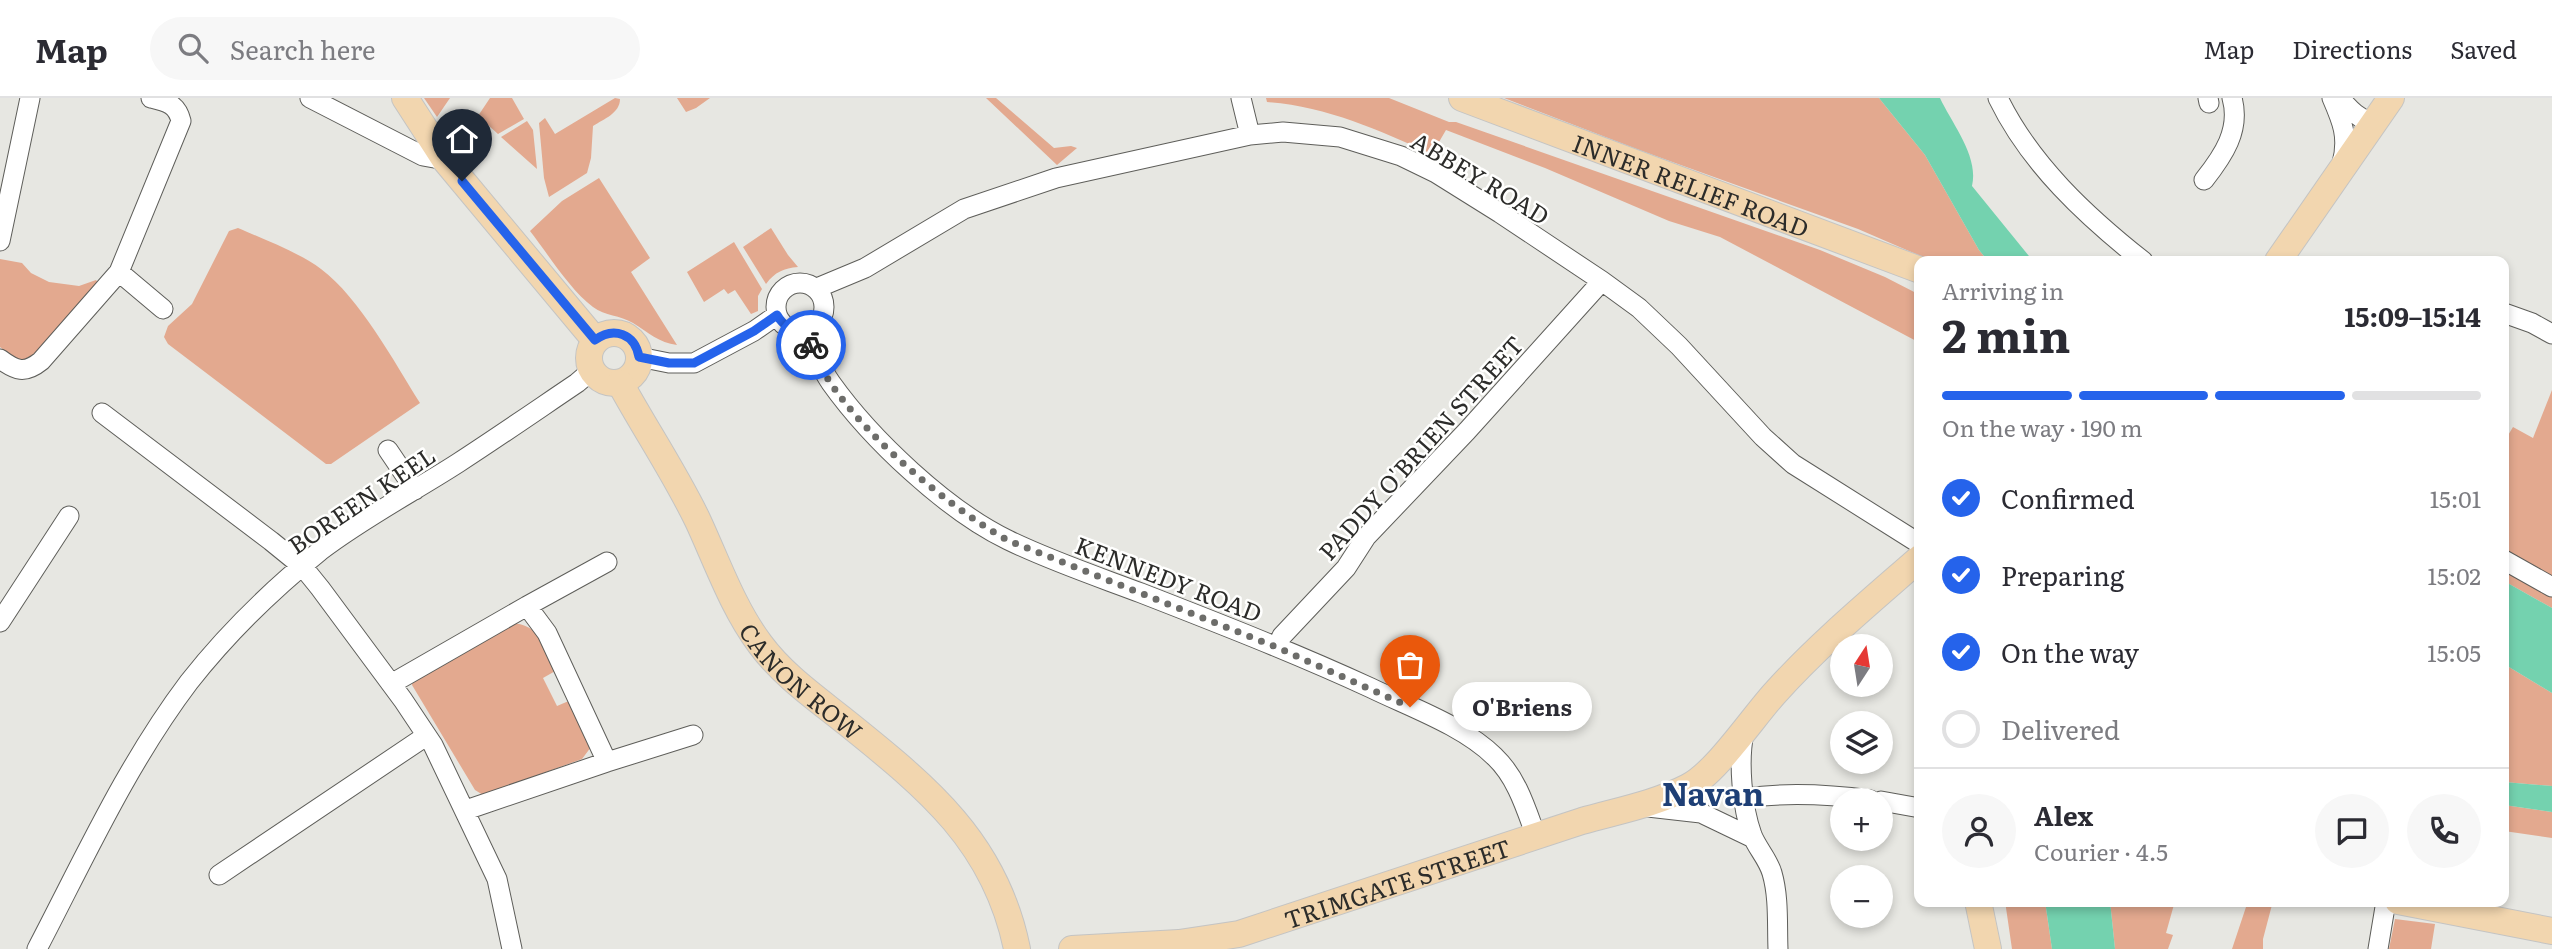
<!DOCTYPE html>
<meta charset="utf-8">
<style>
body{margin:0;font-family:Literata,serif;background:#f7f7f7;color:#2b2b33;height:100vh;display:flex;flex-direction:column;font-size:26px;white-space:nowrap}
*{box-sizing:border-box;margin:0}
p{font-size:23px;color:#7c7c81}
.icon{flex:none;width:38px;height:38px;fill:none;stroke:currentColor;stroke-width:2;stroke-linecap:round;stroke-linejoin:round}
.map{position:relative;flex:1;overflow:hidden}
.side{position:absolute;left:1914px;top:158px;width:595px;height:651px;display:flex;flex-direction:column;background:#fff;border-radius:14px;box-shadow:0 4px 10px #0003}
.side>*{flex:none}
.needle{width:46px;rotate:12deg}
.fabs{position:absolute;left:1830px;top:536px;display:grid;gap:14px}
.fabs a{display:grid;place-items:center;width:63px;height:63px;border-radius:50%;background:#fff;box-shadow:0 4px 10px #0003;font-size:35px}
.pin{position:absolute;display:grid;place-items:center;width:60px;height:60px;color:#fff;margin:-72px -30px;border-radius:50% 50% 50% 0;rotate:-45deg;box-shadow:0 0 7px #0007}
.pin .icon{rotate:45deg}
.courier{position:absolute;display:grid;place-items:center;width:70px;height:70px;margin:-35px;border:5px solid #2563eb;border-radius:50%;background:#fff;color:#222;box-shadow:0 2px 9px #0007}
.bubble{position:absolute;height:49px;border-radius:24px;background:#fff;box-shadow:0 4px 10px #0003;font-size:23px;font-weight:700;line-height:49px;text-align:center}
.head em{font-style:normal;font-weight:700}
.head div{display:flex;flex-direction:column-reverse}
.head{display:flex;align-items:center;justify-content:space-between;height:119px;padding:0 28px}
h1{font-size:46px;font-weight:700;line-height:52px}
.bar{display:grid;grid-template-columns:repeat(4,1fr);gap:10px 7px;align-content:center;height:84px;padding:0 28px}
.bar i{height:9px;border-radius:5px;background:#e1e1e2}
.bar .current{background:#2563eb}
.bar p{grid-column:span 4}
.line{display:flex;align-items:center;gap:18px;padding:0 28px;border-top:2px solid #e1e1e2}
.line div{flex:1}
.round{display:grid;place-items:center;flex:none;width:74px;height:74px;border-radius:37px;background:#f7f7f7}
ol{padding:0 28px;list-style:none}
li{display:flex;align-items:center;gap:21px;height:77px}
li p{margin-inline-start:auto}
li .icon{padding:7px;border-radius:50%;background:#2563eb;color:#fff;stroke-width:4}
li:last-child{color:#7c7c81}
li i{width:38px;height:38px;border:4px solid #e1e1e2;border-radius:50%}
header{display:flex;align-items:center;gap:42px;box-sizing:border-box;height:98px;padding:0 35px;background:#fff;border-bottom:2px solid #e1e1e2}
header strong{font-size:33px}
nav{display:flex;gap:38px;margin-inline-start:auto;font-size:24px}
.search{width:490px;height:63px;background:#f7f7f7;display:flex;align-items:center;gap:18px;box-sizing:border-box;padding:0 24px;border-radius:38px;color:#7c7c81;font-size:26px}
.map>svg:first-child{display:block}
.green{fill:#e3a98f}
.water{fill:#74d2af}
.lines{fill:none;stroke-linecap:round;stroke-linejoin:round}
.minor-casing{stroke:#5e5e5a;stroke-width:21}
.major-casing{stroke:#c4c4c3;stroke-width:28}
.minor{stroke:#fff;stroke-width:19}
.major{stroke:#f2d6af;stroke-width:26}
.done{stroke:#6d6d6a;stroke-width:7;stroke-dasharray:0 12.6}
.route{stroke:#2563eb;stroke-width:9}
.labels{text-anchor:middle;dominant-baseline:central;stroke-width:5;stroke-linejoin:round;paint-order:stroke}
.street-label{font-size:24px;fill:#2c2c2a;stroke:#fffffe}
.district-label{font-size:32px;font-weight:bold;fill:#1e3f75;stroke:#fffffe}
</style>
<header>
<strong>Map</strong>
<div class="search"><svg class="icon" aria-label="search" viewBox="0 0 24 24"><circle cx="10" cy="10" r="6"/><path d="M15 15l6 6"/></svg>Search here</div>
<nav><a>Map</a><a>Directions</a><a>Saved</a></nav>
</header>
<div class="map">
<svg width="2552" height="851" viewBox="0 0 2552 851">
<rect width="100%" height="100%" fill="#e7e7e2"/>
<!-- green -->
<path class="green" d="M424,0H450L437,19Z
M490,0H512L524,21L498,36L478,18Z
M615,0L620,1C620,15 604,21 593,28L591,60L587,75L549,99L544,80L539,25L545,20L555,36Z
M677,0H710L696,10L686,14Z
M986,0H996L1054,50L1071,48L1077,50L1057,67Z
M1266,0H1389L1449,24H1456L1820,152L1885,179L1920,197V245L1720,139L1669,123L1545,70L1446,32L1432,56C1379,32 1325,8 1267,4Z
M1504,0H1879L1925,57L1979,152L1988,163H1932L1858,131L1639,52Z
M527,23L533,32L537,71L501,39Z
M599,80L650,160L631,174L677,247C659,245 648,234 633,225C620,217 605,218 593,209C570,192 548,156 530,133L562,103Z
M238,130C263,141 300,155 321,171C359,199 395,265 420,305L331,366H326L168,246L164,239L168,228L192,206L229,133Z
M771,130L788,157L798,169C784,170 775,174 766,186L743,149Z
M734,144L762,191L758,198V213L751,216L735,192L728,196L724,191L704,204L687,174Z
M0,161L22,165L31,175L49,184L79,188L96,182L99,186L31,262L17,263L0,249Z
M2552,292V510L2504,483V344L2513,329L2533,340Z
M510,525C541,526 544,548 557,572L543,580L557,608L571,602L591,649L582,661L483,697L475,692L412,587L413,580Z
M2504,566L2552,595V688L2504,684Z
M2504,707L2552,714V740L2504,733Z
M2005,803H2045L2052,851H2012Z
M2110,803H2175L2166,835L2173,837L2168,851H2115Z
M2248,803H2273L2263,841V851H2232Z
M2395,821L2435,826L2431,851H2389Z"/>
<!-- water -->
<path class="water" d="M1879,0H1940C1952,26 1979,58 1972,88L2033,163H1988L1979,152L1925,57Z
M2504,483L2552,510V595L2504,566Z
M2504,684L2552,688V714L2504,707Z
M2045,803H2110L2115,851H2052Z"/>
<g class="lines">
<!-- minor casing -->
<g class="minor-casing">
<path id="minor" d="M310,0L423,58L445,62
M1241,0L1250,37
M1998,0C2030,66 2086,118 2143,163
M2208,0L2209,5
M2332,0C2342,23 2349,39 2342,65
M2340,0C2350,12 2359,21 2374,26
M2204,82C2223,58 2241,32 2232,0
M0,143L30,0
M119,174L163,211
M776 209a24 24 0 1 1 48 0a24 24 0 1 1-48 0Z
M817,190L865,170L964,111L1056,80L1250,37L1283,34L1340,39L1401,58L1436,75L1500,115L1602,183L1639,210L1679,248L1763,339L1793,366L1920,446
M2504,215L2532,225L2552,236
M806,233C813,251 820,269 831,285C871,341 946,412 1008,442C1051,463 1096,478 1141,495C1218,525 1295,555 1371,590C1410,609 1464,628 1495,659C1517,680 1526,711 1536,738
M639,259L669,265H694L754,233L777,217
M0,261C16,273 25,276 41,263L119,174L181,23C177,6 167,4 151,0
M102,315L271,443L303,469L320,490L403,602L433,647L497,781L512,851
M388,352L415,392
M2504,462L2552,489
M527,508L607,464
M0,524L69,418
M1277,549L1282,538L1346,470L1366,439L1467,333L1602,183
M391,586L527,508L547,535L607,664L466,712
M1744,635C1738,663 1742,709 1752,737C1757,750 1768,761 1772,775C1779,799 1777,826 1778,851
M607,664L693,637
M1745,700C1788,694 1827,696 1870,702
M1881,703L1920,710
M1648,709L1701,715L1753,740
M219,777L426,638
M37,851C84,761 127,666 189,584C226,537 273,491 320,453C363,420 413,394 458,365C498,339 537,312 577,285L591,273
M2378,851L2386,803"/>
</g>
<!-- major casing -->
<g class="major-casing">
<g id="major">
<path d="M405,0L445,62L595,242"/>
<path id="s1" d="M1462,0L1920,172"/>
<path d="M2278,163L2391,0"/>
<circle cx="614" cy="260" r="25"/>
<path id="s2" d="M620,285C645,331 675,375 698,423C717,464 733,510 760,546C782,576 813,598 842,621C924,687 995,742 1017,851"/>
<path d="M1978,803L1988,851"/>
<path d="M2398,803L2552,833"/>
<path id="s3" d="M1072,851L1179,845L1239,836L1582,723C1617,713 1655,706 1688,689C1716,675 1753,619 1775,595C1819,546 1871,503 1920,460"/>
</g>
</g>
<!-- minor -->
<use href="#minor" class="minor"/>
<!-- major -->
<use href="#major" class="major"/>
</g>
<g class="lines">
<!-- done -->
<path class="done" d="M811,247C835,317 944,406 1007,442L1276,549L1410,609"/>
<!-- route -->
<path class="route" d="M462,83L595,242C614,228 635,236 639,259L669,265H694L754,233L777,217C784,229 793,234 806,233L811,247"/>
</g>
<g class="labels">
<!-- street labels -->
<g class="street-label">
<text transform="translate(1481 79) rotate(31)">ABBEY ROAD</text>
<text stroke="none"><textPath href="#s1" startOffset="245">INNER RELIEF ROAD</textPath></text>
<text transform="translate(1420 349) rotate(-48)">PADDY O'BRIEN STREET</text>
<text transform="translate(361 401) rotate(-34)">BOREEN KEEL</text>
<text transform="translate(1169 480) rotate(21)">KENNEDY ROAD</text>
<text stroke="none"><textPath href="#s2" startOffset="352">CANON ROW</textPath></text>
<text stroke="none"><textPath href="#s3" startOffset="334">TRIMGATE STREET</textPath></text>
</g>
<!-- district labels -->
<g class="district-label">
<text x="1713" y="694">Navan</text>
</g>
</g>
</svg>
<div class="fabs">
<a><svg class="needle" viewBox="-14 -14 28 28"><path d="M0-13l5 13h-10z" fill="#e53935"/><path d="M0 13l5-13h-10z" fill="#7c7c81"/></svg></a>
<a><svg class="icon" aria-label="layers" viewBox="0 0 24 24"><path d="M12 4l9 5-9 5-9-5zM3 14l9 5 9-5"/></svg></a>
<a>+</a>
<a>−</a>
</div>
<div class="pin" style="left:1410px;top:609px;background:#ea580c"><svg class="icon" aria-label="bag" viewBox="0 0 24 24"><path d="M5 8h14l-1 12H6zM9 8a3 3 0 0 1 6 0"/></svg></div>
<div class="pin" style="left:462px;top:83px;background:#1f2937"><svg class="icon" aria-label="home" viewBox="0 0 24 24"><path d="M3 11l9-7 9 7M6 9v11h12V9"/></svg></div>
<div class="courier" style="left:811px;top:247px"><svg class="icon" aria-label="bike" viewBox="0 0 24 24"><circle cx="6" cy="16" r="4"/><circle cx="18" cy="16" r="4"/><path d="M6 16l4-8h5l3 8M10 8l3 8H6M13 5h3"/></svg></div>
<div class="bubble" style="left:1452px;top:584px;width:140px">O'Briens</div>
<section class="side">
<div class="head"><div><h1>2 min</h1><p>Arriving in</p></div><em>15:09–15:14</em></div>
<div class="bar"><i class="current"></i><i class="current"></i><i class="current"></i><i></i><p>On the way · 190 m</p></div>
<ol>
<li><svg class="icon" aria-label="check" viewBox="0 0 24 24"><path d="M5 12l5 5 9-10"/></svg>Confirmed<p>15:01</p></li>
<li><svg class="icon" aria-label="check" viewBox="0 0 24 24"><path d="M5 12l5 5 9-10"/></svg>Preparing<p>15:02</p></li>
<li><svg class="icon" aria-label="check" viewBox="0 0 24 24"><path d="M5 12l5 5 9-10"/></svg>On the way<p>15:05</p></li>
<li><i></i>Delivered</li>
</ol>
<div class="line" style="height:126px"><a class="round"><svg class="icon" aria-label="person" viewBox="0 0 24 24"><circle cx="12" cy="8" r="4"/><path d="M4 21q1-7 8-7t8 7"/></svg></a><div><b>Alex</b><p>Courier · 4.5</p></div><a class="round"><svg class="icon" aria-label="chat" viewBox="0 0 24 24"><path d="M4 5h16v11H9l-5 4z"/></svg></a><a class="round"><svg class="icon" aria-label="phone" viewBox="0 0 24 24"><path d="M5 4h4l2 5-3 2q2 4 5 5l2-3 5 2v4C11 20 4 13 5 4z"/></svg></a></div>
</section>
</div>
